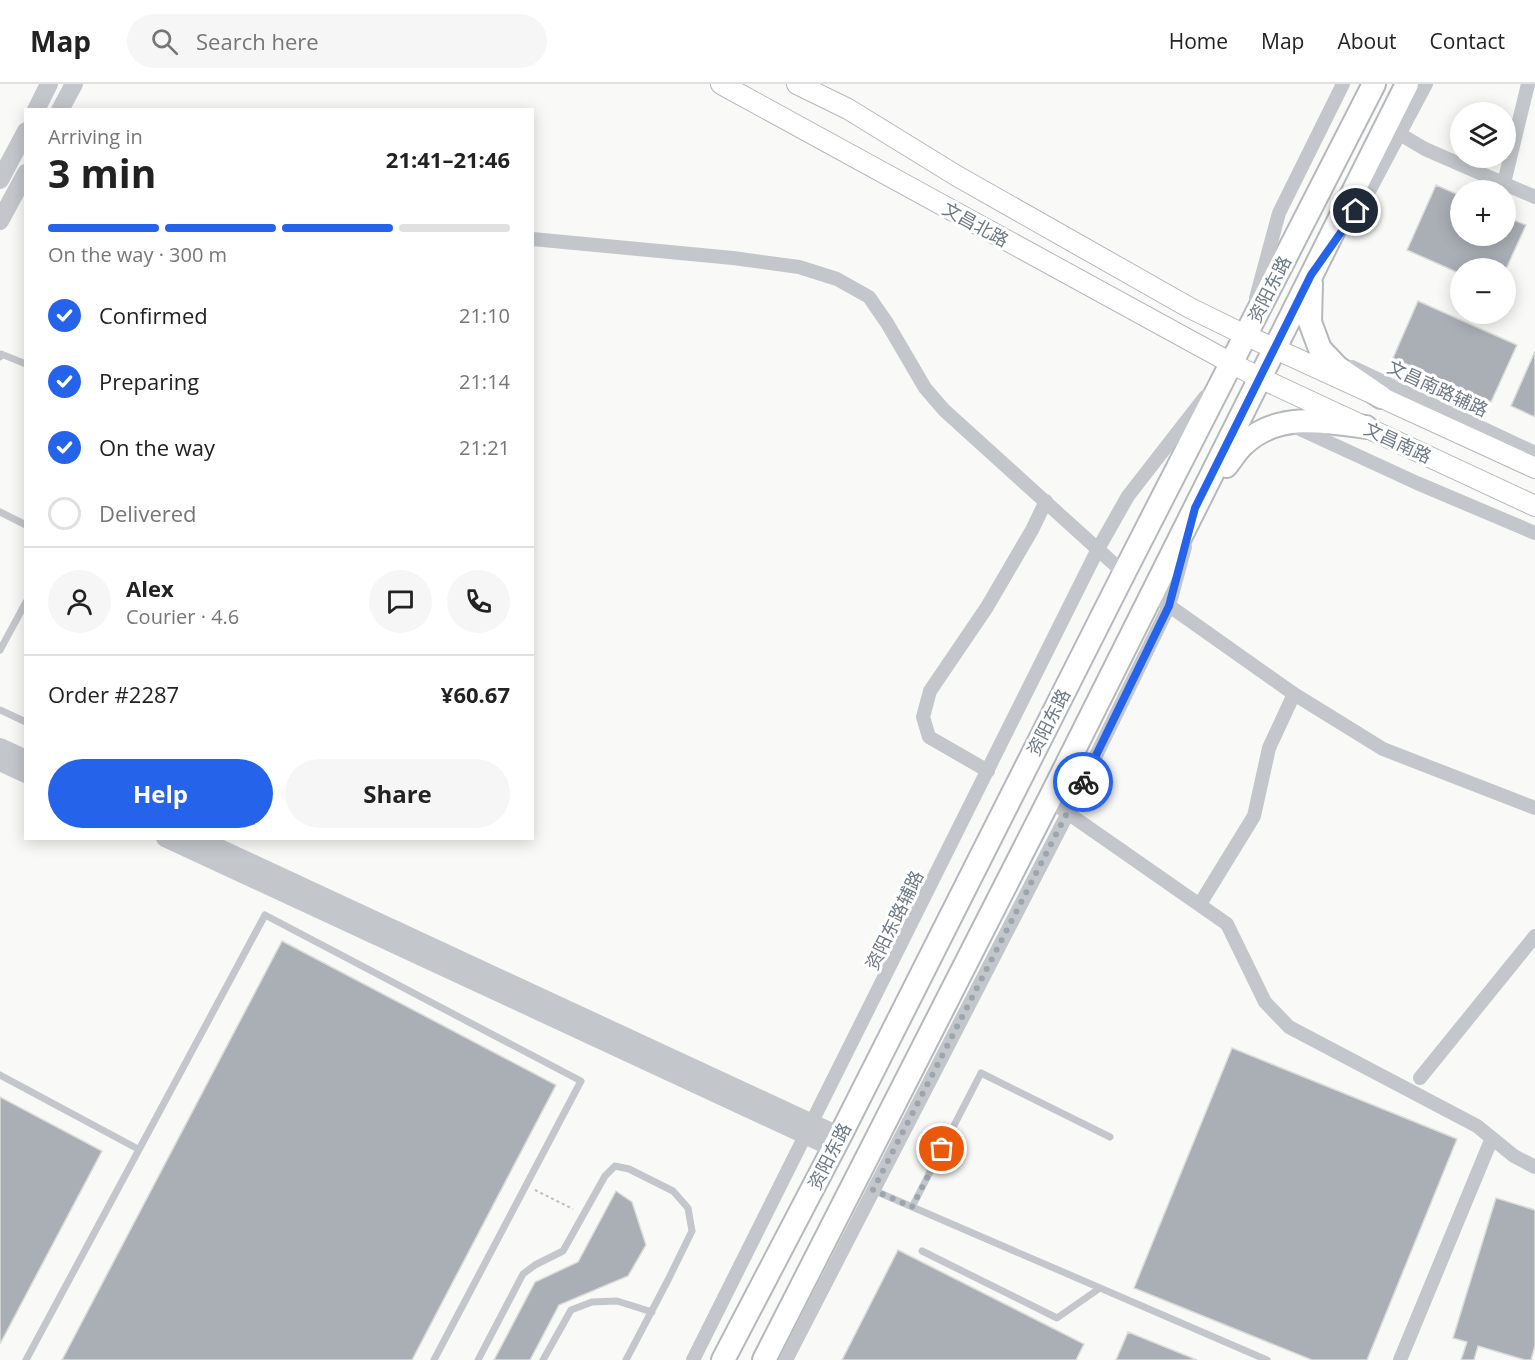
<!DOCTYPE html>
<meta charset="utf-8">
<style>
body{margin:0;font-family:"Open Sans","Noto Sans SC",sans-serif;background:#f6f6f6;color:#222;height:100vh;display:flex;flex-direction:column;font-size:22px;white-space:nowrap}
*{box-sizing:border-box;margin:0}
p{font-size:20px;color:#767676}
.icon{flex:none;width:33px;height:33px;fill:none;stroke:currentColor;stroke-width:2;stroke-linecap:round;stroke-linejoin:round}
.map{position:relative;flex:1;overflow:hidden}
.drawer{position:absolute;left:24px;top:24px;width:510px;height:732px;display:flex;flex-direction:column;background:#fff;border-radius:0px;box-shadow:0 3px 15px #0003}
.drawer>*{flex:none}
.controls{position:absolute;left:1450px;top:18px;display:grid;gap:12px}
.controls a{display:grid;place-items:center;width:66px;height:66px;border-radius:50%;background:#fff;box-shadow:0 3px 15px #0003;font-size:30px}
.pin{position:absolute;display:grid;place-items:center;width:51px;height:51px;color:#fff;margin:-26px;border:3px solid #fff;border-radius:50%;box-shadow:0 2px 6px #0007}
.courier{position:absolute;display:grid;place-items:center;width:60px;height:60px;margin:-30px;border:4px solid #2563eb;border-radius:50%;background:#fff;color:#222;box-shadow:0 2px 8px #0007}
.headline em{font-style:normal;font-weight:700}
.headline div{display:flex;flex-direction:column-reverse}
.headline{display:flex;align-items:center;justify-content:space-between;height:102px;padding:0 24px}
h1{font-size:39px;font-weight:700;line-height:45px}
.bar{display:grid;grid-template-columns:repeat(4,1fr);gap:9px 6px;align-content:center;height:72px;padding:0 24px}
.bar i{height:8px;border-radius:4px;background:#e0e0e0}
.bar .active{background:#2563eb}
.bar p{grid-column:span 4}
.line{display:flex;align-items:center;gap:15px;padding:0 24px;border-top:2px solid #e0e0e0}
.line div{flex:1}
.round{display:grid;place-items:center;flex:none;width:63px;height:63px;border-radius:32px;background:#f6f6f6}
ol{padding:0 24px;list-style:none}
li{display:flex;align-items:center;gap:18px;height:66px}
li p{margin-inline-start:auto}
li .icon{padding:6px;border-radius:50%;background:#2563eb;color:#fff;stroke-width:4}
li:last-child{color:#767676}
li i{width:33px;height:33px;border:3px solid #e0e0e0;border-radius:50%}
.action{display:flex;gap:12px;margin-top:auto;padding:12px 24px}
.action a{flex:1;height:69px;border-radius:36px;background:#2563eb;color:#fff;font-size:24px;font-weight:700;line-height:69px;text-align:center}
.action a+a{background:#f6f6f6;color:#222}
header{display:flex;align-items:center;gap:36px;box-sizing:border-box;height:84px;padding:0 30px;background:#fff;border-bottom:2px solid #e0e0e0}
header strong{font-size:28px}
nav{display:flex;gap:33px;margin-inline-start:auto;font-size:21px}
.search{width:420px;height:54px;background:#f6f6f6;display:flex;align-items:center;gap:15px;box-sizing:border-box;padding:0 21px;border-radius:33px;color:#767676;font-size:22px}
.map>svg:first-child{display:block}
.building{fill:#a9afb5;stroke:#dbdbd9;stroke-width:1.5}
.lines{fill:none;stroke-linecap:round;stroke-linejoin:round}
.secondary-casing{stroke:#b4b8bd;stroke-width:22}
.primary-casing{stroke:#b5b8bc;stroke-width:26}
.path{stroke:#bbbec0;stroke-width:2;stroke-dasharray:3 3;stroke-linecap:butt}
.service{stroke:#c3c6ca;stroke-width:7}
.minor{stroke:#c3c6ca;stroke-width:14}
.tertiary{stroke:#c3c6ca;stroke-width:18}
.secondary{stroke:#fff;stroke-width:20}
.primary{stroke:#fff;stroke-width:22}
.done{stroke:#9da5ad;stroke-width:6;stroke-dasharray:0 10.8}
.route{stroke:#2563eb;stroke-width:8}
.labels{text-anchor:middle;dominant-baseline:central;stroke-width:6;stroke-linejoin:round;paint-order:stroke}
.street-label{font-size:18px;fill:#6c7885;stroke:#fff}
</style>
<header>
<strong>Map</strong>
<div class="search"><svg class="icon" aria-label="search" viewBox="0 0 24 24"><circle cx="10" cy="10" r="6"/><path d="M15 15l6 6"/></svg>Search here</div>
<nav><a>Home</a><a>Map</a><a>About</a><a>Contact</a></nav>
</header>
<div class="map">
<svg width="1535" height="1276" viewBox="0 0 1535 1276">
<rect width="100%" height="100%" fill="#f9f9f7"/>
<!-- building -->
<path class="building" d="M1436,101L1461,112V152H1506V133L1526,141L1506,185L1461,184V190L1407,166Z
M1418,217L1517,261L1491,318L1393,274Z
M1535,267V333L1511,322Z
M282,857L556,1001L412,1276H62Z
M1232,964L1457,1055L1367,1276H1312L1134,1204Z
M0,1013L102,1067L0,1260Z
M616,1107L632,1118L646,1161L628,1192L559,1221L530,1276H494L535,1198L578,1178Z
M1496,1114L1535,1126V1262L1531,1276H1525L1478,1262L1474,1276H1461L1467,1258L1453,1254Z
M898,1166L1084,1260L1076,1276H842Z
M1128,1248L1197,1276H1116Z"/>
<g class="lines">
<!-- secondary casing -->
<g class="secondary-casing">
<path id="secondary" d="M721,0L1231,279L1260,294L1535,422
M797,0L848,25L957,92L1190,224L1245,251L1535,384"/>
</g>
<!-- primary casing -->
<g class="primary-casing">
<path id="primary" d="M1311,199L1310,238L1320,265L1337,283L1381,313
M1226,382C1232,375 1237,366 1244,360C1277,328 1326,337 1366,343
M723,1276L840,1052L1124,489L1374,0
M764,1276L1049,716L1407,0"/>
</g>
<!-- path -->
<path class="path" d="M535,1106L573,1125"/>
<!-- service -->
<path class="service" d="M0,273L1,270L26,280
M0,428L26,441
M0,566L26,518
M0,626L26,638
M0,991L138,1065
M873,1106L1267,1276
M912,1123L981,989L1110,1053
M922,1167L1057,1234L1100,1204
M26,1276L265,831L581,997L434,1276
M478,1276L523,1190L535,1181L563,1167L605,1092L615,1082L629,1085L673,1107L688,1124L692,1147L668,1196L626,1276
M543,1276L571,1226L592,1218L617,1217L652,1228"/>
<!-- minor -->
<path class="minor" d="M1393,46L1425,65L1535,113
M1504,99L1528,0
M1347,140L1367,111L1426,0
M532,155L733,174L799,183L837,195L869,213L887,239L925,304L944,326L1124,489
M1256,214L1279,129L1343,0
M1352,283L1535,369
M1291,341L1417,399L1535,449
M1161,516L1294,610L1383,665L1535,724
M988,687L929,653L923,633L930,607L987,523L1032,446L1046,417
M1049,716L1227,840L1265,918L1289,943L1477,1042L1514,1072L1535,1083
M1200,820L1254,732L1269,664L1294,610
M1420,994L1535,852
M693,1276L1098,465L1128,412L1205,313
M786,1276L1068,729L1169,522L1185,463
M1400,1276L1492,1054"/>
<!-- tertiary -->
<path class="tertiary" d="M36,26L49,0
M60,26L74,0
M0,96L26,47
M0,137L26,89
M0,663L26,675
M0,678L26,690
M165,754L833,1064
M198,754L840,1052"/>
<!-- secondary -->
<use href="#secondary" class="secondary"/>
<!-- primary -->
<use href="#primary" class="primary"/>
</g>
<g class="lines">
<!-- done -->
<path class="done" d="M942,1065L912,1123L873,1106L1083,698"/>
<!-- route -->
<path class="route" d="M1083,698L1169,522L1195,424L1311,191L1356,127"/>
</g>
<g class="labels">
<!-- street labels -->
<g class="street-label">
<text transform="translate(976 140) rotate(29)">文昌北路</text>
<text transform="translate(1269 205) rotate(-63)">资阳东路</text>
<text transform="translate(1438 304) rotate(25)">文昌南路辅路</text>
<text transform="translate(1398 358) rotate(25)">文昌南路</text>
<text transform="translate(1048 638) rotate(-63)">资阳东路</text>
<text transform="translate(894 836) rotate(-64)">资阳东路辅路</text>
<text transform="translate(829 1072) rotate(-63)">资阳东路</text>
</g>
</g>
</svg>
<div class="controls">
<a><svg class="icon" aria-label="layers" viewBox="0 0 24 24"><path d="M12 4l9 5-9 5-9-5zM3 14l9 5 9-5"/></svg></a>
<a>+</a>
<a>−</a>
</div>
<div class="pin" style="left:942px;top:1065px;background:#ea580c"><svg class="icon" aria-label="bag" viewBox="0 0 24 24"><path d="M5 8h14l-1 12H6zM9 8a3 3 0 0 1 6 0"/></svg></div>
<div class="pin" style="left:1356px;top:127px;background:#1f2937"><svg class="icon" aria-label="home" viewBox="0 0 24 24"><path d="M3 11l9-7 9 7M6 9v11h12V9"/></svg></div>
<div class="courier" style="left:1083px;top:698px"><svg class="icon" aria-label="bike" viewBox="0 0 24 24"><circle cx="6" cy="16" r="4"/><circle cx="18" cy="16" r="4"/><path d="M6 16l4-8h5l3 8M10 8l3 8H6M13 5h3"/></svg></div>
<section class="drawer">
<div class="headline"><div><h1>3 min</h1><p>Arriving in</p></div><em>21:41–21:46</em></div>
<div class="bar"><i class="active"></i><i class="active"></i><i class="active"></i><i></i><p>On the way · 300 m</p></div>
<ol>
<li><svg class="icon" aria-label="check" viewBox="0 0 24 24"><path d="M5 12l5 5 9-10"/></svg>Confirmed<p>21:10</p></li>
<li><svg class="icon" aria-label="check" viewBox="0 0 24 24"><path d="M5 12l5 5 9-10"/></svg>Preparing<p>21:14</p></li>
<li><svg class="icon" aria-label="check" viewBox="0 0 24 24"><path d="M5 12l5 5 9-10"/></svg>On the way<p>21:21</p></li>
<li><i></i>Delivered</li>
</ol>
<div class="line" style="height:108px"><a class="round"><svg class="icon" aria-label="person" viewBox="0 0 24 24"><circle cx="12" cy="8" r="4"/><path d="M4 21q1-7 8-7t8 7"/></svg></a><div><b>Alex</b><p>Courier · 4.6</p></div><a class="round"><svg class="icon" aria-label="chat" viewBox="0 0 24 24"><path d="M4 5h16v11H9l-5 4z"/></svg></a><a class="round"><svg class="icon" aria-label="phone" viewBox="0 0 24 24"><path d="M5 4h4l2 5-3 2q2 4 5 5l2-3 5 2v4C11 20 4 13 5 4z"/></svg></a></div>
<div class="line" style="height:78px"><div>Order #2287</div><b>¥60.67</b></div>
<div class="action"><a>Help</a><a>Share</a></div>
</section>
</div>
